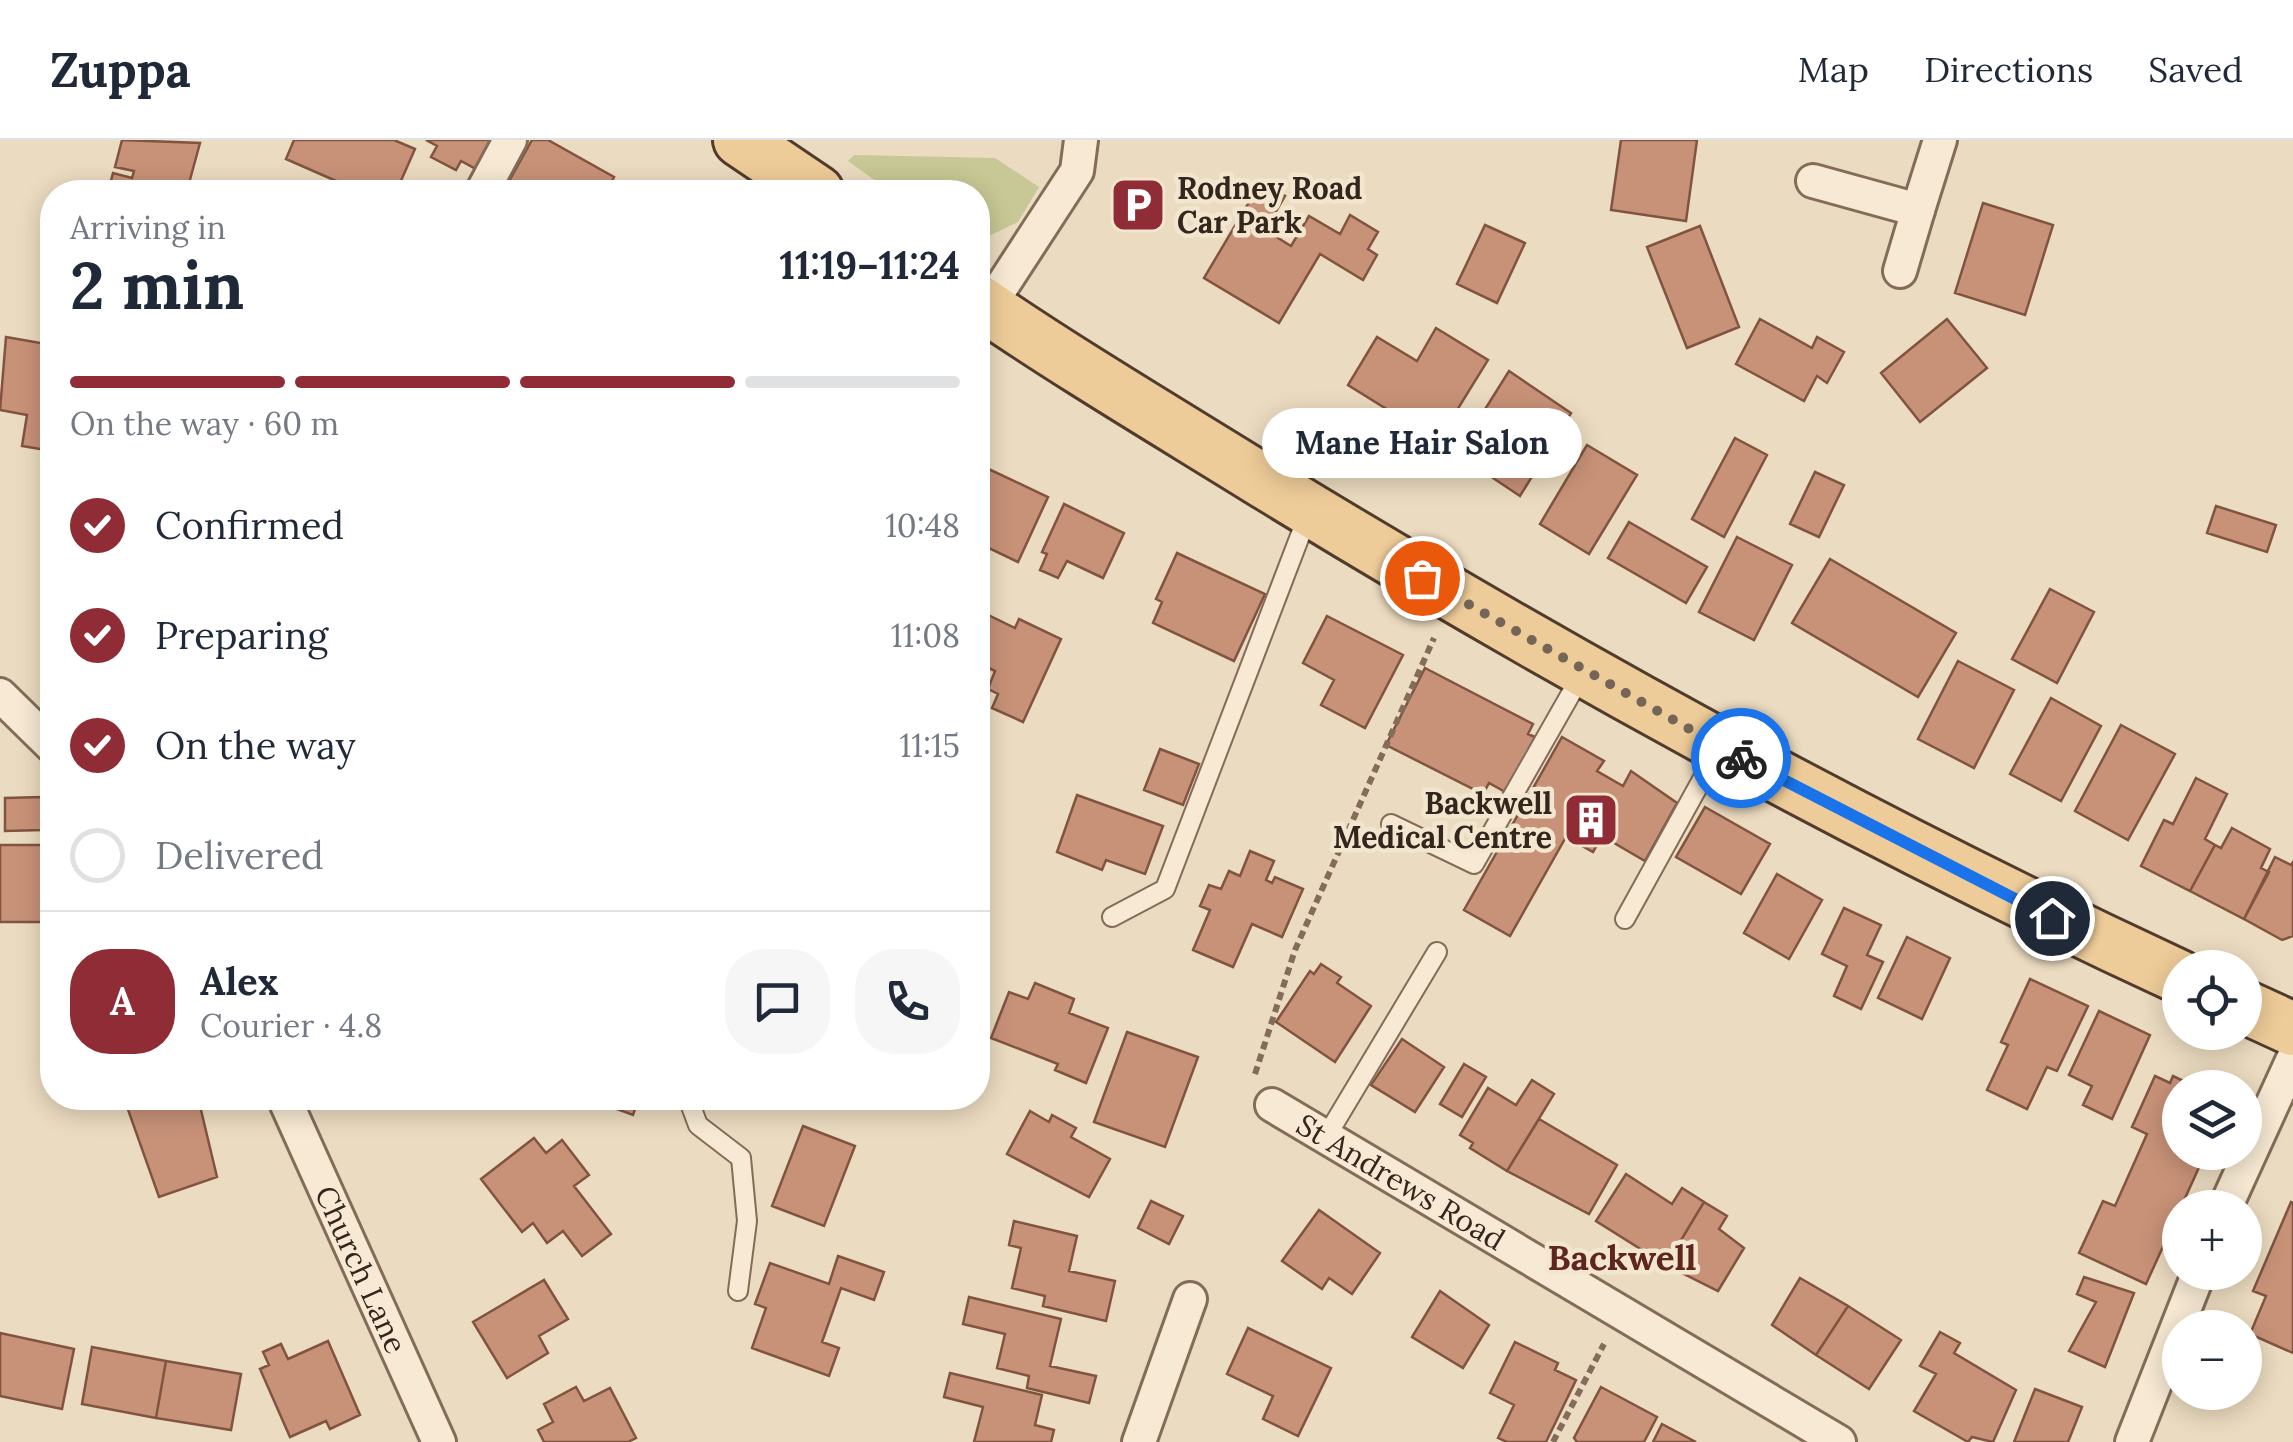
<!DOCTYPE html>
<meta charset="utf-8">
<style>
body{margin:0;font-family:Lora,serif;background:#f6f6f7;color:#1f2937;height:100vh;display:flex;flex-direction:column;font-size:38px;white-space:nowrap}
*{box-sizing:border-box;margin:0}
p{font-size:32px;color:#747a83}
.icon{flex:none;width:55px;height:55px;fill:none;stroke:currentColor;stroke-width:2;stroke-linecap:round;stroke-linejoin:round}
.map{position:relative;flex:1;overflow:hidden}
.details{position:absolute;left:40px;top:40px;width:950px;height:930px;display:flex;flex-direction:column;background:#fff;border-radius:40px;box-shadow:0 5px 25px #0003}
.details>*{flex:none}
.buttons{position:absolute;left:2162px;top:810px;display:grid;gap:20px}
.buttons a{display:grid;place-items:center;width:100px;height:100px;border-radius:50%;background:#fff;box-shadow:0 5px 25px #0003;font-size:50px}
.pin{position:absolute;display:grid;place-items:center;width:85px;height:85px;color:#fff;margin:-42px;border:5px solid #fff;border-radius:50%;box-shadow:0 2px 10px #0007}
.courier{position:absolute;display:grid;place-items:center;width:100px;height:100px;margin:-50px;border:8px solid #1a73e8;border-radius:50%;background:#fff;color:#222;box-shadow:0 2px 12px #0007}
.bubble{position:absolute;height:70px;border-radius:35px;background:#fff;box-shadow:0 5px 25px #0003;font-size:32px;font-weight:700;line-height:70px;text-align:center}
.overview em{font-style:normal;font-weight:700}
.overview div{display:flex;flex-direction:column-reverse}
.overview{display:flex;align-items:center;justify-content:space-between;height:170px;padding:0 30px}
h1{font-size:65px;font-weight:700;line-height:75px}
.bar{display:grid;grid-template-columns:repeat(4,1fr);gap:15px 10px;align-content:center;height:120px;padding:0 30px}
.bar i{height:12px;border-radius:8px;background:#e0e1e3}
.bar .selected{background:#8f2c35}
.bar p{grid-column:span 4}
.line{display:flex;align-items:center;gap:25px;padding:0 30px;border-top:2px solid #e0e1e3}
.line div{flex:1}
.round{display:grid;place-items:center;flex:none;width:105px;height:105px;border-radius:40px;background:#f6f6f7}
ol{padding:0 30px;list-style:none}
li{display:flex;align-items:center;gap:30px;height:110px}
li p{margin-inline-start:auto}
li .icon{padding:10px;border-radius:50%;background:#8f2c35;color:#fff;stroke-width:4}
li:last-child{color:#747a83}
li i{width:55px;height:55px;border:5px solid #e0e1e3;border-radius:50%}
header{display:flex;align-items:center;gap:60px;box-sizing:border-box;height:140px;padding:0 50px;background:#fff;border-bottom:2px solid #e0e1e3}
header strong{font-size:48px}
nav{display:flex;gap:55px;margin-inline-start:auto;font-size:35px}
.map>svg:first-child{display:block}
.green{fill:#c7c895}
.building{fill:#c89278;stroke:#815440;stroke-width:2.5}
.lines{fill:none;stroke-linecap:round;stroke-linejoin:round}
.service-casing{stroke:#836c59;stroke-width:22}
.minor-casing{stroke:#836c59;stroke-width:38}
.primary-casing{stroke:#513b2d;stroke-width:58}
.path{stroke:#836c59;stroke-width:6;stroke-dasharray:8 5;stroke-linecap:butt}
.service{stroke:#f7e9d3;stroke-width:18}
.minor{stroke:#f7e9d3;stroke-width:32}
.primary{stroke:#ec9;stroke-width:52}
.done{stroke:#746556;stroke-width:10;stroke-dasharray:0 18}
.route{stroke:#1a73e8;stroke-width:12}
.labels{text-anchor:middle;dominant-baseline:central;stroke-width:9;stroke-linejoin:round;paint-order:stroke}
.poi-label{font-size:30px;font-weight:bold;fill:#34261d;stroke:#f3e6cf;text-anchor:start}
.street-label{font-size:30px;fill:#34261d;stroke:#f3e6cf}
.quarter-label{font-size:35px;font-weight:bold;fill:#5e261e;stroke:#f3e6cf}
</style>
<header>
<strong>Zuppa</strong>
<nav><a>Map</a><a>Directions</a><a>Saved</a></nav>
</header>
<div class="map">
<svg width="2293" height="1302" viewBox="0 0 2293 1302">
<rect width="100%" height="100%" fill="#ebdbc0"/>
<!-- green -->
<path class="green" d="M854,15L995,18L1039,47L1018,82L978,101V52H891L848,21Z"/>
<!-- building -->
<path class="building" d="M122,0L200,3L188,47L175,43L173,51L179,52H108L113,33L132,38L134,31L115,27Z
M294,0H394L415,9L396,52H361L286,19Z
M426,0H493L476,29L461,21L456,30L431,17L437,6Z
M532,0H548L614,37L606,52H503Z
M1621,0H1697L1686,81L1611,70Z
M1261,42L1285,56L1265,90L1291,106L1309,76L1340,94L1350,75L1378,92L1368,109L1377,115L1363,140L1320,114L1279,183L1204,138Z
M1983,63L2053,85L2025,175L1955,153Z
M1485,85L1525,103L1497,163L1457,144Z
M1700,86L1739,187L1687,208L1647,107Z
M1760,179L1812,208L1817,197L1844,212L1827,243L1817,236L1804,261L1736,224Z
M1947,179L1987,228L1920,282L1881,233Z
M1436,188L1488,220L1438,301L1348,245L1377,197L1417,221Z
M6,197L52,205V311L22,306L27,275L0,270Z
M1509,231L1571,273L1520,356L1457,314Z
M1735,298L1767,315L1724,397L1692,379Z
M1587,305L1637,335L1589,414L1540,384Z
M978,324L1048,357L1018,422L978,403L988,380L978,375Z
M1815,332L1844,345L1819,397L1790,384Z
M1064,364L1124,393L1103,438L1067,421L1058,438L1040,430L1047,414L1042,412Z
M2216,366L2276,385L2267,412L2207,393Z
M1629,382L1707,427L1686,463L1608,418Z
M1737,397L1792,425L1754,500L1699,472Z
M1177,413L1265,454L1234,521L1153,483L1162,462L1156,459Z
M1830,419L1956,493L1918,557L1792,483Z
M2050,449L2094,472L2057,543L2012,519Z
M978,470L1015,488L1019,479L1061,499L1023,582L992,568L998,554L988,549L995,531L978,523Z
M1327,476L1403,515L1365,588L1321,565L1334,540L1303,523Z
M1958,521L2014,550L1974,628L1918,599Z
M1425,528L1533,584L1528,594L1535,597L1507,653L1489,643L1483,654L1386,605Z
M2051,558L2101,586L2061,661L2010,634Z
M2121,585L2175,614L2128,700L2075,671Z
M1562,597L1604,621L1597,631L1623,646L1631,631L1677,663L1645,721L1602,696L1593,712L1566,697L1510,796L1464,770Z
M1160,609L1199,624L1183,665L1144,650Z
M2196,638L2227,654L2205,699L2215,705L2190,751L2141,726L2164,680L2173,684Z
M1077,655L1163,686L1145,734L1106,720L1102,730L1057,712Z
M42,657L43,690L5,691V658Z
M1705,667L1770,704L1741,754L1676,717Z
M2232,688L2270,709L2261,728L2269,732L2244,779L2190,751L2215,705L2221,708Z
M0,705H52V782H0Z
M1250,711L1274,721L1266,740L1272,743L1275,737L1303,749L1282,797L1252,784L1233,827L1193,810L1210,770L1200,766L1209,745L1221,749L1229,731L1240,736Z
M2275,717L2291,725L2293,722V796L2282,800L2244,779Z
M1777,734L1822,760L1789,819L1744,793Z
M1844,768L1881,785L1867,815L1883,822L1861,869L1834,856L1847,826L1822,814Z
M1907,797L1950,818L1922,879L1878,858Z
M1321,824L1341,837L1337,843L1371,866L1335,922L1276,882L1310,831L1314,834Z
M2030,839L2088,866L2057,931L2047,927L2027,969L1987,950L2008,905L2001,902Z
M1035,843L1074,859L1069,873L1108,888L1086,943L1055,930L1058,924L991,898L1009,852L1028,859Z
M2099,871L2150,895L2112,979L2083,965L2092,946L2069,935Z
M1127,892L1198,917L1165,1007L1094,982Z
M1402,899L1444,927L1415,972L1371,945Z
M1464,924L1486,937L1462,977L1440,964Z
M2155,936L2170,943L2173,936L2198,948H2180V1012H2206L2146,1144L2079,1113L2103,1061L2115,1066L2147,994L2132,987Z
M1532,940L1554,954L1507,1031L1470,1008L1473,1003L1460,995L1488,948L1516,965Z
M150,958H192L195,967L200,966L217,1037L159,1057L126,964Z
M605,958H639L633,975L603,964Z
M1030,971L1049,982L1052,975L1076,988L1071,997L1110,1019L1089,1057L1007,1014Z
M1539,979L1617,1025L1589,1074L1507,1031Z
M803,986L855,1006L824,1086L772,1066Z
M534,998L546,1013L562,1000L589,1035L574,1046L611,1094L582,1116L563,1091L547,1103L533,1083L522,1092L481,1039Z
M1626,1034L1672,1064L1682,1048L1704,1062L1666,1125L1596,1081Z
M1151,1061L1183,1076L1169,1104L1138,1088Z
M1704,1062L1727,1076L1719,1089L1744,1108L1718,1151L1666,1125Z
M2291,1062L2293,1063V1213L2250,1194L2266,1156L2253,1151Z
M1319,1070L1380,1113L1352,1154L1329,1138L1322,1149L1282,1121Z
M1014,1081L1077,1096L1069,1131L1115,1141L1106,1181L1043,1166L1045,1156L1012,1148L1021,1108L1009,1105Z
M838,1116L884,1132L874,1160L841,1148L822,1202L839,1208L829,1236L752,1208L766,1168L755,1164L770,1123L829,1144Z
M2084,1137L2134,1153L2105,1227L2069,1211L2096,1162L2077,1154Z
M1800,1138L1848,1166L1816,1215L1772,1185Z
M544,1140L568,1179L539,1196L548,1213L507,1238L473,1182Z
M1440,1151L1489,1185L1463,1228L1412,1197Z
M969,1157L1061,1179L1050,1226L1096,1236L1089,1263L1027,1248L1029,1236L997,1228L1005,1194L963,1184Z
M1848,1166L1901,1200L1869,1249L1816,1215Z
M1248,1188L1331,1228L1298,1296L1263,1279L1273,1256L1227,1234Z
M1940,1192L1960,1203L1954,1213L2016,1250L1993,1302L1972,1297L1968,1302L1914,1271L1936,1234L1920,1226Z
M0,1193L74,1209L62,1269L0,1256Z
M328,1201L360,1275L330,1289L326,1281L290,1297L260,1229L269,1225L263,1212L281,1204L288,1219Z
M1515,1202L1558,1223L1555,1230L1576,1240L1546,1302H1507L1498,1298L1514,1265L1490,1253Z
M92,1207L166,1221L156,1278L82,1264Z
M166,1221L241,1234L231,1290L156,1278Z
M950,1233L1042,1255L1035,1285L1054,1290L1051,1302H974L983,1267L944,1257Z
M576,1247L584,1261L610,1248L636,1298L628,1302H544L538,1290L553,1282L544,1264Z
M1601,1247L1657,1277L1644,1302H1577L1574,1298Z
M2035,1249L2082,1267L2068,1302H2014Z
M1662,1284L1696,1302H1653Z"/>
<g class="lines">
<!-- service casing -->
<g class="service-casing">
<path id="service" d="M1391,684L1474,724L1581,536
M1112,777L1165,749L1308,375
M1625,779L1720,607
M688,958L698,985L741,1018L747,1081L738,1151
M1326,997L1437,812"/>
</g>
<!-- minor casing -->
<g class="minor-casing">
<g id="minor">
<path d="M1813,41L1918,70L1940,0"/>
<path d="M482,52L510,0"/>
<path d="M1900,131L1918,70"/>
<path d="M980,180L1077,31L1081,0"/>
<path d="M0,555L52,606"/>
<path id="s1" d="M284,958L439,1302"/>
<path id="s2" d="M1272,965L1839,1302"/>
<path d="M2225,1068L2293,919"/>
<path d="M1139,1302L1190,1159"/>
<path d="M2132,1302L2199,1132"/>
</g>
</g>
<!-- primary casing -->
<g class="primary-casing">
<path id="primary" d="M740,0L817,52
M978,161C1073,226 1173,285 1271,346C1565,526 1867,692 2180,837
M2245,867L2293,889"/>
</g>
<!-- path -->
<path class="path" d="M1255,934L1295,810L1434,498
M1553,1302L1604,1204"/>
<!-- service -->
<use href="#service" class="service"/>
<!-- minor -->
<use href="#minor" class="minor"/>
<!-- primary -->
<use href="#primary" class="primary"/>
</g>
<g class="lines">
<!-- done -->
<path class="done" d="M1422,438L1741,618"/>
<!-- route -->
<path class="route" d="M1741,618L2052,778"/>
</g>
<!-- icons -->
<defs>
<g id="parking-square" transform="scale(2.875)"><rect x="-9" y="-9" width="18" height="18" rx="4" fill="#8f2c35" stroke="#f3e6cf"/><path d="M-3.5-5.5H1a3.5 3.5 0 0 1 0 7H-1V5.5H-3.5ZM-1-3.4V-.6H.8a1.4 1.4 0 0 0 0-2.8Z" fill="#fff"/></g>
<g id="building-square" transform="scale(2.875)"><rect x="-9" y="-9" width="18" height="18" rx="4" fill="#8f2c35" stroke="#f3e6cf"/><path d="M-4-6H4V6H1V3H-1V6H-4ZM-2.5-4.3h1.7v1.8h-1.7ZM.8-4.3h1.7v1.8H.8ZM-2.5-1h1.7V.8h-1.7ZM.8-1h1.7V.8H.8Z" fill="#fff"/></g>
</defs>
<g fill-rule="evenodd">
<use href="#parking-square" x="1138" y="65"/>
<use href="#building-square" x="1591" y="680"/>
</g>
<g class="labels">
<!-- poi labels -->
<g class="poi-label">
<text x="1177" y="48">Rodney Road<tspan x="1177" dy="34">Car Park</tspan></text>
<text x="1552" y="663" text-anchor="end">Backwell<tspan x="1552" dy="34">Medical Centre</tspan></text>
</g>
<!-- street labels -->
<g class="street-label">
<text stroke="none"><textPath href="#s2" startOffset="150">St Andrews Road</textPath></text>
<text stroke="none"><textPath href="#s1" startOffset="188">Church Lane</textPath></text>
</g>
<!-- quarter labels -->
<g class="quarter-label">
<text x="1622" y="1117">Backwell</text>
</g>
</g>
</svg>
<div class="buttons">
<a><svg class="icon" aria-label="locate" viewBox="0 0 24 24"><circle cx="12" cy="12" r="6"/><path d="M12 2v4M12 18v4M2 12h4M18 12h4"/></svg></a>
<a><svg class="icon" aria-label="layers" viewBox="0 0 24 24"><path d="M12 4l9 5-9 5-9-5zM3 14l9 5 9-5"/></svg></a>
<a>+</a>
<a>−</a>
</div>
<div class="pin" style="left:1422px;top:438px;background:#ea580c"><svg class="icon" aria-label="bag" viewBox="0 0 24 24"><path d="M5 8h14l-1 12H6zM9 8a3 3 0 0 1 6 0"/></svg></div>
<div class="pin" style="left:2052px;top:778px;background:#1f2937"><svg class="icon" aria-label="home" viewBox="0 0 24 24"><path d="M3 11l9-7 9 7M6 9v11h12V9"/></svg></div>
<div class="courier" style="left:1741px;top:618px"><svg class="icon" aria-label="bike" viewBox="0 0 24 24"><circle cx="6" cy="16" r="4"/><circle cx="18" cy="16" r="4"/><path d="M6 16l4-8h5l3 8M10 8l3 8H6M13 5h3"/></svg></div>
<div class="bubble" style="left:1262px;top:268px;width:320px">Mane Hair Salon</div>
<section class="details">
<div class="overview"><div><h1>2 min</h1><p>Arriving in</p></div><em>11:19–11:24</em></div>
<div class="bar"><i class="selected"></i><i class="selected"></i><i class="selected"></i><i></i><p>On the way · 60 m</p></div>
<ol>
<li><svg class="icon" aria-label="check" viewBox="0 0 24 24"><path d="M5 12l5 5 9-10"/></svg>Confirmed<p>10:48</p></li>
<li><svg class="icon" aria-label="check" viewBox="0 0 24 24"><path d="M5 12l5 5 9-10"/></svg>Preparing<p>11:08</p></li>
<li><svg class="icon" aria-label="check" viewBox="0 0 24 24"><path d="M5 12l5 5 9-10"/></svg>On the way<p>11:15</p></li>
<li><i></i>Delivered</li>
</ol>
<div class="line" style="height:180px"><b class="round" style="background:#8f2c35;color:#fff">A</b><div><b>Alex</b><p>Courier · 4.8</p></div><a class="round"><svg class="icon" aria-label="chat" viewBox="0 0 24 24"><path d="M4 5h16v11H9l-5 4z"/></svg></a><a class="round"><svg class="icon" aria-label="phone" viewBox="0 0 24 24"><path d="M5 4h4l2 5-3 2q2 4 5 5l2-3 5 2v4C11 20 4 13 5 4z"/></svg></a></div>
</section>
</div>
